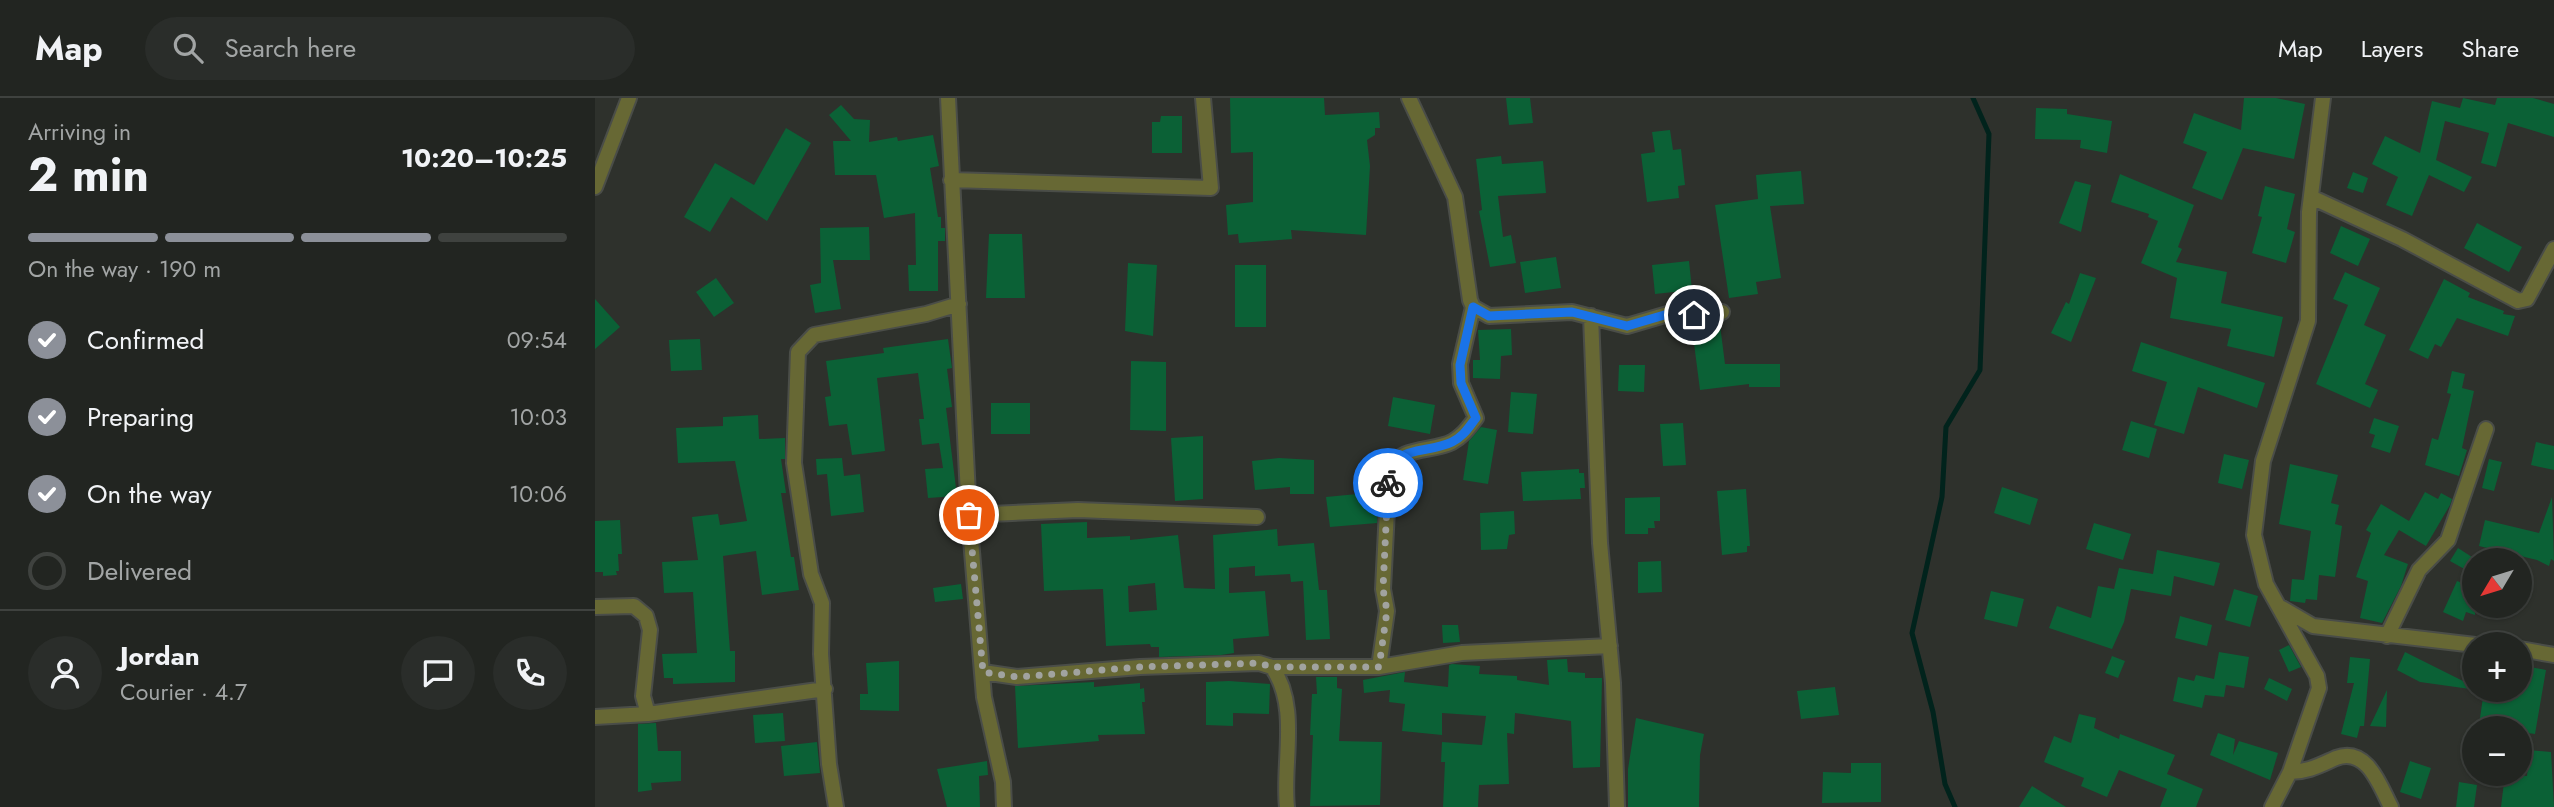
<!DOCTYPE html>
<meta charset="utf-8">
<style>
body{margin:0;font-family:Jost,sans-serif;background:#2a2d2a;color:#f1f3f6;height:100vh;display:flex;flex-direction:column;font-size:26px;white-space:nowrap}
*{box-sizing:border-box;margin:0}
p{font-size:23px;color:#a2a5a5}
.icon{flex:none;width:38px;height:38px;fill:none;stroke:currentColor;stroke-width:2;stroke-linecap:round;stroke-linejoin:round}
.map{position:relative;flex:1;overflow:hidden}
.drawer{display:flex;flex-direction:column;background:#222521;width:595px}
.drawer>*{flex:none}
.needle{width:46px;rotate:232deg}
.fabs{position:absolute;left:1867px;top:450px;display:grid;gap:14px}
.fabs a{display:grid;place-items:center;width:70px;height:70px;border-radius:50%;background:#222521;box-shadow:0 2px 5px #0004,0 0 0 2px #3f423f;font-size:35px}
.pin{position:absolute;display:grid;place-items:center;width:60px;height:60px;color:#fff;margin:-30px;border:4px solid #fff;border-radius:50%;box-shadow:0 2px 7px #0007}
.courier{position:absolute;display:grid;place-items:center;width:70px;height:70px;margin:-35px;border:5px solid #1a73e8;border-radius:50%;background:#fff;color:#222;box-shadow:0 2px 9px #0007}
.overview em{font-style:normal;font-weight:700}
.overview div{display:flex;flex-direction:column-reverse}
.overview{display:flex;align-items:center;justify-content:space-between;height:119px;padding:0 28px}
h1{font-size:46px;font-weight:700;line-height:52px}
.bar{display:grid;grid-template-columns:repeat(4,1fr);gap:10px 7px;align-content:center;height:84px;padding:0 28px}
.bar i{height:9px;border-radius:5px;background:#3f423f}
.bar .active{background:#8c9099}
.bar p{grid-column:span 4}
.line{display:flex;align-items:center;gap:18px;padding:0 28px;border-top:2px solid #3f423f}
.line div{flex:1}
.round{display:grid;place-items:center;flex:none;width:74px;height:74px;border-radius:37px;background:#2a2d2a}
ol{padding:0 28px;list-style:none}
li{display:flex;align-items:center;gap:21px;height:77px}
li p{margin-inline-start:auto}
li .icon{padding:7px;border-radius:50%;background:#8c9099;color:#fff;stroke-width:4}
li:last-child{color:#a2a5a5}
li i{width:38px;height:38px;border:4px solid #3f423f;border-radius:50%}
header{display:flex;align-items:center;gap:42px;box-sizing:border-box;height:98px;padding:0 35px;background:#222521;border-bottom:2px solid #3f423f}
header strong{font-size:33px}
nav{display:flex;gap:38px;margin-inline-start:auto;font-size:24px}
.search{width:490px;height:63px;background:#2a2d2a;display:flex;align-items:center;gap:18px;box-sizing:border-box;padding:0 24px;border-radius:38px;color:#a2a5a5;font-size:26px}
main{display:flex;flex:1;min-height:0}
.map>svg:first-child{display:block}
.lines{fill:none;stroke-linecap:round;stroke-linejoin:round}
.stream{stroke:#01231c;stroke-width:5}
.building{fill:#0b6136;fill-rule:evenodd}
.street-casing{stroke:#4a4d48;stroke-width:18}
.street{stroke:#676834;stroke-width:14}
.done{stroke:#a1a3a0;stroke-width:7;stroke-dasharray:0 12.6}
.route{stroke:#1a73e8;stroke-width:9}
</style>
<header>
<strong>Map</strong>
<div class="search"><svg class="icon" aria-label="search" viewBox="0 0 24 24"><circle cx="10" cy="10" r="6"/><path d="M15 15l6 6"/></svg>Search here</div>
<nav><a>Map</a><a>Layers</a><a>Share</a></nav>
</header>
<main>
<section class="drawer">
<div class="overview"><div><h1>2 min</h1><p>Arriving in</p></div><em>10:20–10:25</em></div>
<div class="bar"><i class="active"></i><i class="active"></i><i class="active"></i><i></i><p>On the way · 190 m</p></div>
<ol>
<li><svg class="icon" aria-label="check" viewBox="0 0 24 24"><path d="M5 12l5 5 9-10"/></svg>Confirmed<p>09:54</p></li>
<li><svg class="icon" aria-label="check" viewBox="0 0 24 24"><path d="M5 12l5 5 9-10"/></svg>Preparing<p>10:03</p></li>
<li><svg class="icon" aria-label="check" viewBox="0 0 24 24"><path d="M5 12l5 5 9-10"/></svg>On the way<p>10:06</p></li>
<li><i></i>Delivered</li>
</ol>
<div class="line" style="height:126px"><a class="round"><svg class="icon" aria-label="person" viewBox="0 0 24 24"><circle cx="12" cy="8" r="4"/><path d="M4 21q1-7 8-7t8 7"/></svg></a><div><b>Jordan</b><p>Courier · 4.7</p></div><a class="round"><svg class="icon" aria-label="chat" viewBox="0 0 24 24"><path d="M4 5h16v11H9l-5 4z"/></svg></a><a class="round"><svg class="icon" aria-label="phone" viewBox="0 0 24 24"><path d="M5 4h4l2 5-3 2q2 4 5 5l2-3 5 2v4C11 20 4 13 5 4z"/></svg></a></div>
</section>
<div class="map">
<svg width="1959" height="709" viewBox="0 0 1959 709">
<rect width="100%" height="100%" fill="#2e312c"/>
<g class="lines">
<!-- stream -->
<path class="stream" d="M1360,709L1350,686L1338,614L1317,535L1347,399L1351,329L1385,272L1394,36L1378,0"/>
</g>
<!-- building -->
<path class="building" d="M635,0H729L730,17L784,14L785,30H780V37L772,42L775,68L771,137L696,132L697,141L644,145L643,136L633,137L631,107L658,104V54L636,55Z
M911,0H935L938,25L914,27Z
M1649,0H1681L1710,6L1699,61L1648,50L1627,102L1597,90L1612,54L1588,45L1599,15L1646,32Z
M1868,0L1900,7L1902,0H1938L1959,6V39L1913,25L1901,69L1886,65L1894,35L1850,23L1841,62L1877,79L1869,94L1834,77L1817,118L1791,107L1803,79L1777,66L1790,38L1825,55L1837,3L1865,10Z
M246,7L259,21L275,22L274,44L302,39L303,43L338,37L344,68L335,70L343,119H346V130H350V143H343V193H314L313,167H321L320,115L289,120L281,77H240L238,43H256L234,17Z
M1441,10L1472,11V16L1517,23L1512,55L1485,50L1486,42L1440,41Z
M566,18H587V55H557V24H565Z
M191,30L216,45L172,123L136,99L115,134L89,119L120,65L159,87Z
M1075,32L1078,52L1086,51L1090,87L1083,88L1084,100L1052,104L1046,56L1060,54L1057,34Z
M906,58L907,66L948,63L951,95L903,98L908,139L916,137L921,165L895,169L884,113L887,112L881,61Z
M1206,73L1209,106L1175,108L1186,180L1161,184L1163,196L1134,200L1120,107L1163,101L1161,77Z
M1758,74L1773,80L1768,95L1752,90Z
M1525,76L1599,107L1583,149L1587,151L1581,164L1632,174L1626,205L1688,219L1679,259L1632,248L1636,231L1575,220L1582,180L1546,165L1563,123L1553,119L1554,116L1516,104Z
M1480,83L1496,87L1486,134L1464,125Z
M1670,88L1700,96L1692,131L1700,134L1691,165L1657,155L1667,119L1663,118Z
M1882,125L1927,149L1914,174L1869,150Z
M1746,128L1775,141L1763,168L1735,155Z
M274,129L275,162H238L246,211L220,215L215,187L226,185L225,130Z
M394,136H427L430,200H391Z
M961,159L966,190L930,195L925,164Z
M1094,163L1097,192L1060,196L1057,167Z
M533,165L562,167L558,238L530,233Z
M640,167H671V229H640Z
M1750,174L1785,190L1769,227L1791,237L1770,286L1783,292L1775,310L1721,286L1753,207L1738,201Z
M1485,175L1501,180L1476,244L1456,235L1471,204L1474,206Z
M121,180L139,205L119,219L101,194Z
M1849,181L1875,195L1873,199L1909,213L1908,216L1920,218L1913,238L1862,220L1846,249L1840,246L1833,261L1814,252Z
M0,201L25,229L0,251Z
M1125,227L1130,266H1185V289H1154V286L1105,292L1097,230Z
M916,231L917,257L906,258L905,281L878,280V262H885L883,232Z
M105,241L107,272L76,273L74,242Z
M353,241L357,270L352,271L357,309L351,310L362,398L333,400L330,371L348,370L344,345L327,347L324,321H329L323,275L282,280L290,353L257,357L252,326L234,328L230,299L236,298L231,263L289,255L288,250Z
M1546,244L1670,285L1662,310L1603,289L1589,336L1559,327L1572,284L1537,273Z
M536,263L571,264V333L535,332Z
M1024,267H1050L1049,294L1023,293Z
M1857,273L1870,276L1867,290L1879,293L1867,350L1872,352L1864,378L1830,367L1837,340L1843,342L1856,296L1852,295Z
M916,294L942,296L938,336L913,334Z
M798,299L840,307L835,336L793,328Z
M396,305H435V336H396Z
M163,317L164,341L190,340V361H186L191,395H186L196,459H199L204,492L167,497L161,453L128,458L135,553H140V584L78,586V580H69L67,556L102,555L98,494L69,495L67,464L103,462L97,419L123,416L125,427L152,423L140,363L83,365L81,330L128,328V319Z
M1779,320L1804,328L1795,355L1776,349L1780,337L1774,335Z
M1536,323L1562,331L1554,360L1527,352Z
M1088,325L1091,367L1068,368L1065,326Z
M886,329L902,332L893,386L868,382L874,343Z
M608,338V401L580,403L576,340Z
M1941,344L1959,348V372L1936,367Z
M1629,356L1654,362L1647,391L1623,385Z
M247,360L249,378L265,376L269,414L236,418L232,376L222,377L221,361Z
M684,360L719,362V396H695V389L660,392L657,363Z
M1894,361L1907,364L1899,393L1887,390Z
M1695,366L1743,377L1736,405L1744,407L1740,426L1747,428L1740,479L1724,477L1722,502L1711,501L1710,505L1695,503L1697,481L1709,482L1716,433L1684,426Z
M984,371V375H989L990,390H985L986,401L928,403L926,374Z
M1407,389L1443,401L1435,427L1399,415Z
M1151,391L1155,448H1152V454L1127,457L1122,393Z
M783,394L782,425L735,429L731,399Z
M1830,394L1843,401L1846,395L1857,401L1855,407L1831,448L1804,432L1789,457L1813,466L1806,488L1787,525L1765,520L1773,483L1761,479L1776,435L1771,432L1786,406L1814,423Z
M1065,399V423H1059L1060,430H1053V436H1030V400Z
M1957,399L1959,463L1956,461L1954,468L1942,462L1884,448L1890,422L1944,435Z
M919,413L920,436L914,437L912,451L886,452L885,415Z
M25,422L27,456H23L24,473H21L22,477L8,478V474H0V423Z
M492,424V440L535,438V442L583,437L589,490L620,491L618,437L682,431L683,448L719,445L724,492H732L735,541L711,542L708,483L696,484L695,476L660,478V468L634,470V495L670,493L674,538L638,541L639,555L626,557L564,559V549H556L555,546L511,548L508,491L449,493L446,426ZM560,485L562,512L534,514L533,488Z
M1499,425L1536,436L1528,462L1491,451Z
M1863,450L1880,461V477L1855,463Z
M1562,452L1625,465L1619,488L1579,478L1576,498L1536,491L1529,524L1517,551L1454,530L1462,508L1496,520L1503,488L1519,491L1524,470L1558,476Z
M1066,463L1067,494L1043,495V464Z
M1862,483L1880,490V517L1871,514L1868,523L1848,514Z
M366,486L368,501L340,504L338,490Z
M1639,491L1663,498L1655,529L1630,522Z
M1396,493L1429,501L1422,529L1389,521Z
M1585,518L1617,527L1612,548L1580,540Z
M847,527H863L865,544L848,545Z
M1694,547L1706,569L1694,574L1684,552Z
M1624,554L1654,559L1649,590L1631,587L1629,599L1610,597L1607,610L1578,603L1583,579L1599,583L1601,577L1619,581Z
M1810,554L1876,587L1875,591L1825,584L1802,572Z
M1517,558L1530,563L1523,580L1510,575Z
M1755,559L1775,561L1769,628H1765L1762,640L1746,636L1759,585H1752Z
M972,561L973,574L990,575V580H1007L1005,669L978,670L976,623L920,615L919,636L912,635L914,686L884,687L883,709H848L850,664H846L847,644L887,647L891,618L847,615V637L807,633L810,606L794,604L795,592L769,595L768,582L810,574L809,584L853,589L854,567L857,566L885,568L884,576L922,578V582L954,587L952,562Z
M304,563V613L265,612V596H273L271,565Z
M1925,567L1951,572L1940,636L1925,634V630L1884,627L1889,592H1925Z
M721,579H742V590L747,591L744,643L787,644L785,707L715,708L718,637H715L717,596H722Z
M1674,580L1697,591L1692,603L1669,591Z
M634,583L675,586L674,616L638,615V628L611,627V584Z
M499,584V589L545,585V591L549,590L550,604H547L550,636L503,637L504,643L423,650L420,588Z
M1240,589L1244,617L1206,621L1202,593Z
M1792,592L1791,629L1775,628Z
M188,615L190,643L160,645L158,617Z
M1484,616L1501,620L1499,630L1524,641L1525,636L1580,657L1572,676L1608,691L1601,709H1565L1572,691L1524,672L1512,699L1486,688L1489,680L1449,664L1459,638L1476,645Z
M1041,620L1109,636L1105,657L1104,709H1033V671Z
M61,625L63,653H86V683L56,685L57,692L43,694V626Z
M1623,635L1640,641L1638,657L1644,643L1683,655L1675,682L1615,657Z
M222,644L225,675L189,678L186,648Z
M1934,652L1956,654L1959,709H1906L1910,676L1932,678Z
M392,663L393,677L384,678L385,709H352L342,671Z
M1815,663L1836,670L1826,701L1805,694Z
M1256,665H1286V704L1227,705L1228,674L1256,675Z
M1864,684L1882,687L1879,709H1861Z
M1437,688L1471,709H1424Z"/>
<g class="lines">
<!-- street casing -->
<g class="street-casing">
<path id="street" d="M353,0L374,417L389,599L408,684L409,709
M814,0L860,99L875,202L878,209L894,218L977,214L1032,228L1083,213L1099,217L1127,214
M1728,0L1714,114L1713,223L1668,363L1659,437L1671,486L1722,578L1724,590L1695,674C1713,674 1725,667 1741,660C1772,648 1785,688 1796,709
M356,82L616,90L608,0
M0,89L34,0
M1716,99L1807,141L1923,203L1932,201L1959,151
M996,218L1005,445L1018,585L1022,709
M374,417L483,412L662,419
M0,509L39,508L51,518L55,532L48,598L53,616L230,591
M1687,510L1718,528L1880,547
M1792,538L1824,472L1853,442L1891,331
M1925,551L1959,557
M677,569H784L867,555L1015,548
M784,569L792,513L788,491L794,372C804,348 838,354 857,344C869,337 873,330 881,320L866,285L865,266L878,209
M388,574L422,579L545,569L664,565L677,569C705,609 687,665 692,709
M0,619L53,616
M241,709L234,666L226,556L227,505L216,476L199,365L203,254L219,237L331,216L364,206
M1677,709L1695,674"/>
</g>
<!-- street -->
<use href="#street" class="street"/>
</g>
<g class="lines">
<!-- done -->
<path class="done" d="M374,417L388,574L422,579L545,569L664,565L677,569H784L792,513L788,491L793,385"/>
<!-- route -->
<path class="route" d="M793,385C795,345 831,357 857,344C869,338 873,330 881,320L866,285L865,267L878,209L894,218L977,214L1032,228L1083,213L1099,217"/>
</g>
</svg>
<div class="fabs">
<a><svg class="needle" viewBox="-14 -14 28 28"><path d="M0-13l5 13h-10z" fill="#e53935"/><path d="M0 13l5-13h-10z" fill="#a2a5a5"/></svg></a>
<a>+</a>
<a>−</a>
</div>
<div class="pin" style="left:374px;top:417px;background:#ea580c"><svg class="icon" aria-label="bag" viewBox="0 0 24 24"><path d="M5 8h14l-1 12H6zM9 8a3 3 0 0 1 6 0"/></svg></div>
<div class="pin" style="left:1099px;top:217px;background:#1f2937"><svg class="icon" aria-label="home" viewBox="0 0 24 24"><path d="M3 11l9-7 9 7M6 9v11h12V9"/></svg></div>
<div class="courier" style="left:793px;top:385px"><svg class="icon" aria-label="bike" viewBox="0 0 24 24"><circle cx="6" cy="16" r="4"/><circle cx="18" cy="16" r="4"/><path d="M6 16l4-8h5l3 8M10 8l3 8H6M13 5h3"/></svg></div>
</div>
</main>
